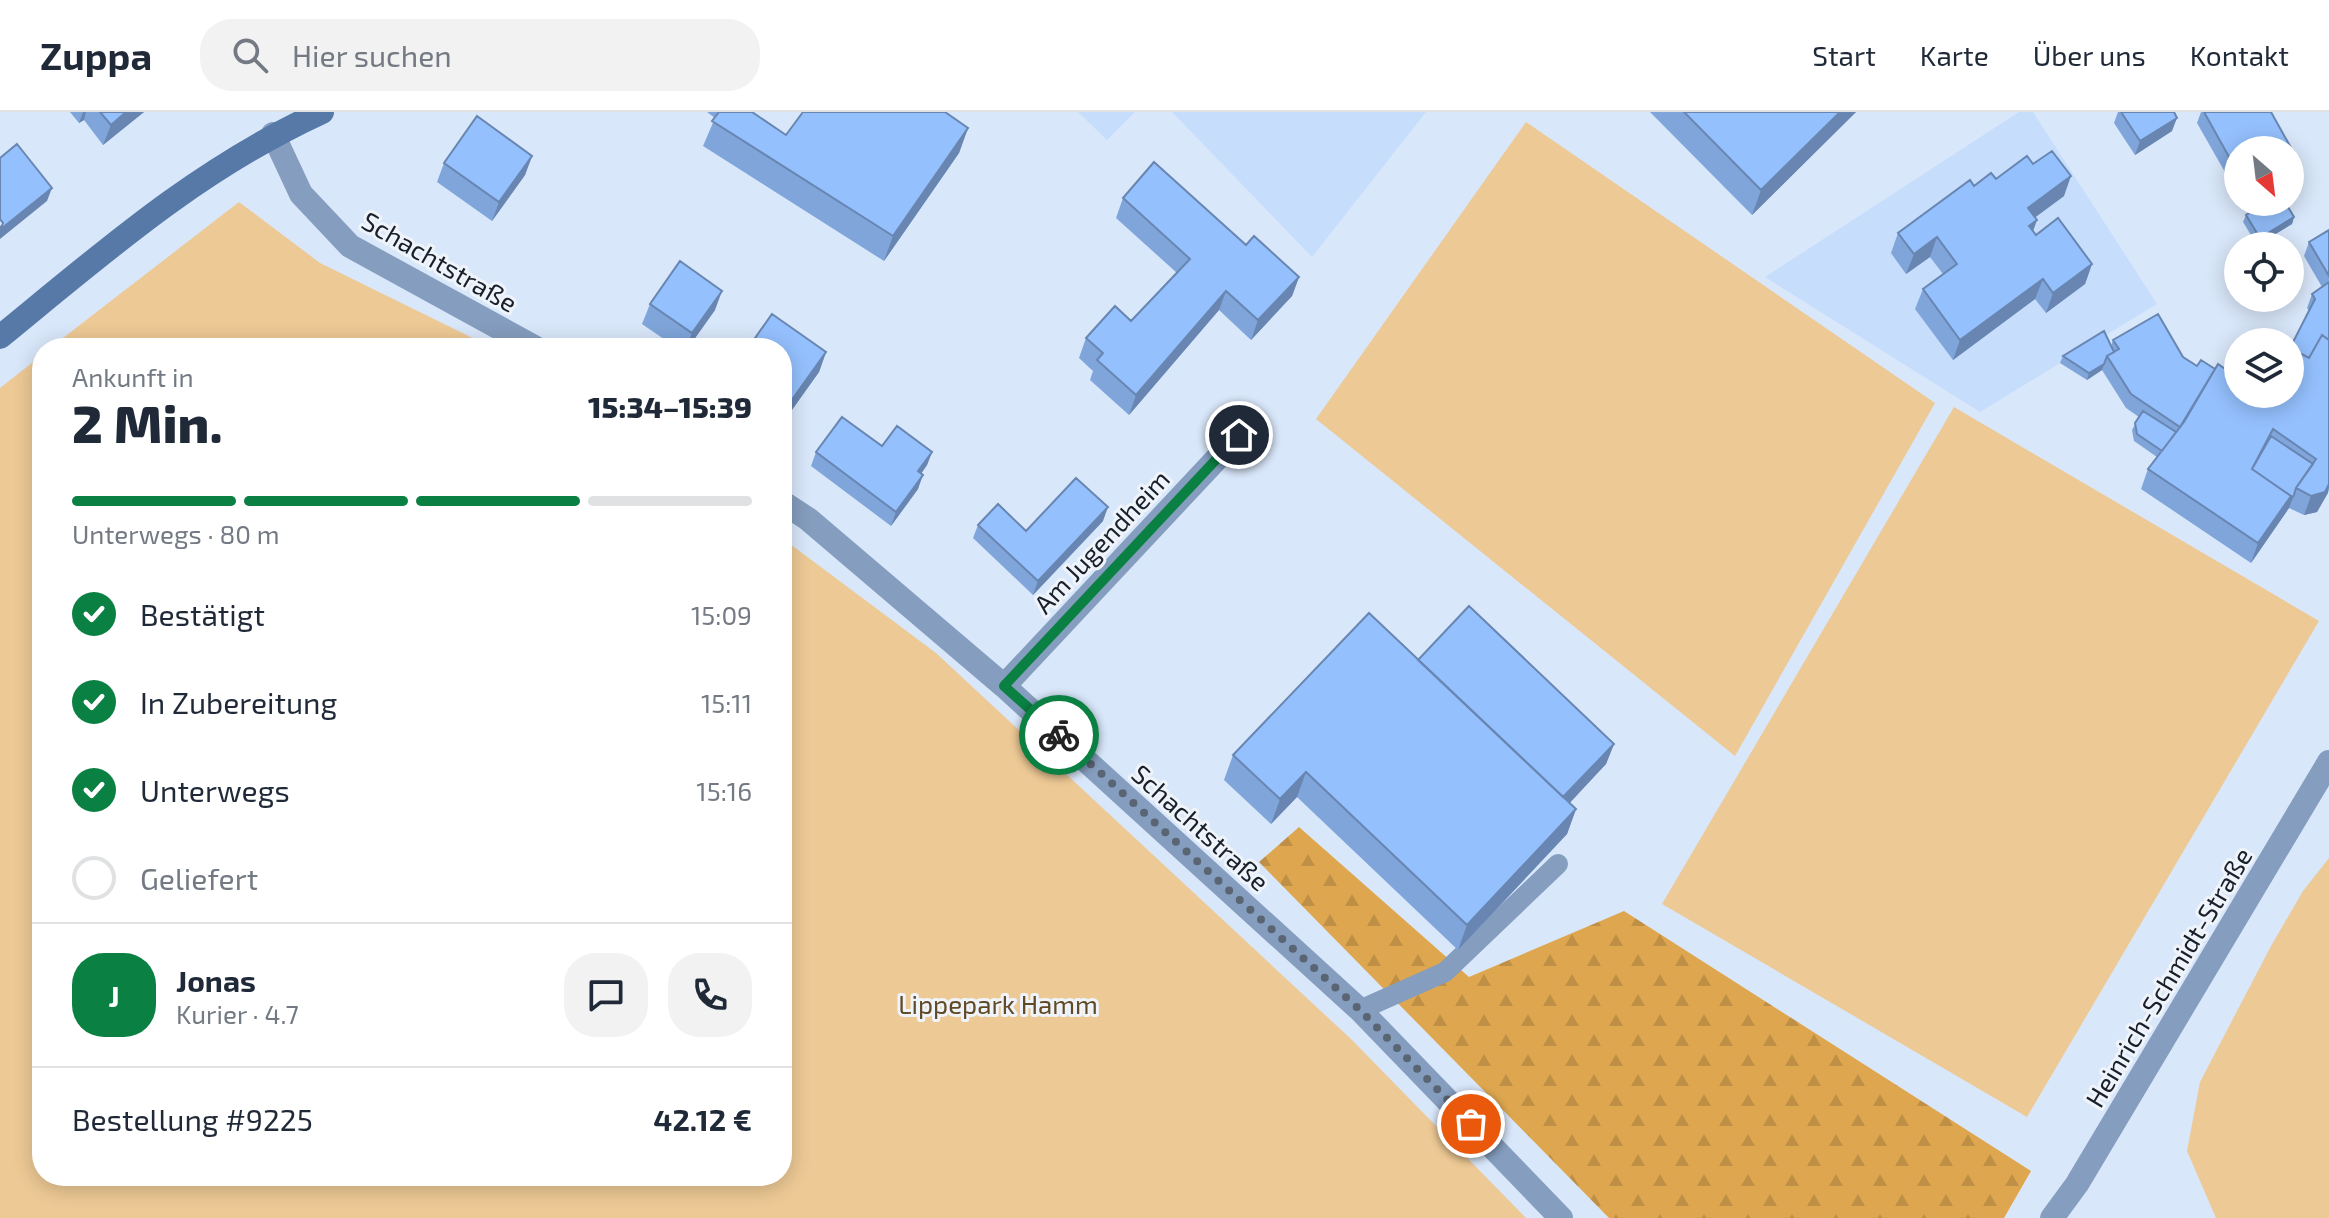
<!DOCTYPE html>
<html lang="de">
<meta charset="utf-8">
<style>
body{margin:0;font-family:"Exo 2",sans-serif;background:#f2f2f3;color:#1f2937;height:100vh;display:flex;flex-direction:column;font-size:30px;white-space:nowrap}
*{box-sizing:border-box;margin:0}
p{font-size:26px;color:#747a83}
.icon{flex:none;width:44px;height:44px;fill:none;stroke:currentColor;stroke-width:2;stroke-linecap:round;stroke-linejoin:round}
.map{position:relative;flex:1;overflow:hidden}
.sheet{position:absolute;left:32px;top:226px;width:760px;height:848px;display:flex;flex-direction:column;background:#fff;border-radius:32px;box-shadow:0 4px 20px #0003}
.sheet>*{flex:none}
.needle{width:52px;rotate:152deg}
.buttons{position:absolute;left:2224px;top:24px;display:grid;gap:16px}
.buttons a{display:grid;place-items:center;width:80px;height:80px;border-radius:50%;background:#fff;box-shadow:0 4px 20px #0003;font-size:40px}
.pin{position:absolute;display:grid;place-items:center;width:68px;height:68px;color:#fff;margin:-34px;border:4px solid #fff;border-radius:50%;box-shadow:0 2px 8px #0007}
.courier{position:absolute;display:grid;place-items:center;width:80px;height:80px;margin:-40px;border:6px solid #0b8043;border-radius:50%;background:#fff;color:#222;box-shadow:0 2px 10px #0007}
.headline em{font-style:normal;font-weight:800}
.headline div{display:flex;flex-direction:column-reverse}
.headline{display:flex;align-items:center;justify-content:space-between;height:136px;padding:0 40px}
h1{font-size:52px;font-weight:800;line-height:60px}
.bar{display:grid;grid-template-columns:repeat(4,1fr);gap:12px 8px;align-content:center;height:96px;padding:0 40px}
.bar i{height:10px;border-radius:6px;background:#e0e1e3}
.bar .on{background:#0b8043}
.bar p{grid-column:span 4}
.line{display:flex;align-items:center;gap:20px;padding:0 40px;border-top:2px solid #e0e1e3}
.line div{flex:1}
.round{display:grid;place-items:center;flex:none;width:84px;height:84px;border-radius:32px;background:#f2f2f3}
ol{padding:0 40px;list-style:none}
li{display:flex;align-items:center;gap:24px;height:88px}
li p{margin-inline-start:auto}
li .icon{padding:8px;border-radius:50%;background:#0b8043;color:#fff;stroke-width:4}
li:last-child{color:#747a83}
li i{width:44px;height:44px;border:4px solid #e0e1e3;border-radius:50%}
header{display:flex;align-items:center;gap:48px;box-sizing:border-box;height:112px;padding:0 40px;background:#fff;border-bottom:2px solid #e0e1e3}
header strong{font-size:38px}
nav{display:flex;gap:44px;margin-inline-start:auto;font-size:28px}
.search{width:560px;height:72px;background:#f2f2f3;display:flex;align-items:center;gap:20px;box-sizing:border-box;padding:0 28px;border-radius:32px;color:#747a83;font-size:30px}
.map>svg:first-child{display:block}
.built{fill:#c7ddfc}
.forest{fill:url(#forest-firs)}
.park{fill:#edc995}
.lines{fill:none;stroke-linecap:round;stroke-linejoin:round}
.lane{stroke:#859dbe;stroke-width:20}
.street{stroke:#859dbe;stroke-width:24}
.secondary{stroke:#5679a8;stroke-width:24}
.wall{fill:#7fa5da}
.shaded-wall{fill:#6886b1}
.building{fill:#94c0fd;stroke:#6886b1;stroke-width:2}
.done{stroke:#5a6573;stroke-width:8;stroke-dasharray:0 14.4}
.route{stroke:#0b8043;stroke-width:10}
.labels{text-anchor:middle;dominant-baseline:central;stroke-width:6;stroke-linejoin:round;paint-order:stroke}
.street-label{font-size:26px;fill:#161f2a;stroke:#eff3fa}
.park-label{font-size:26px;fill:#614925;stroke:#eff3fa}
</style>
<header>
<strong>Zuppa</strong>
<div class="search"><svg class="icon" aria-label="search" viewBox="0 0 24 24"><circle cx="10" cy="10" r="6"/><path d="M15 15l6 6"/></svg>Hier suchen</div>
<nav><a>Start</a><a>Karte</a><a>Über uns</a><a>Kontakt</a></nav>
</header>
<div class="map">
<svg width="2329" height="1106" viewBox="0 0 2329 1106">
<defs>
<pattern id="forest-firs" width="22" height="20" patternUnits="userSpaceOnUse" patternTransform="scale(2)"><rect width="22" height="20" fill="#dea74f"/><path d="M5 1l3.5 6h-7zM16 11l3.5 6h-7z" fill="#be8f45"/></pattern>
</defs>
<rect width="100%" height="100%" fill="#d9e7fa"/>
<!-- built -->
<path class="built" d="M1078,0H1135L1107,28Z
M1172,0H1426L1312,145Z
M2019,0H2033L2157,192L1980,300L1765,165Z"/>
<!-- forest -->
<path class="forest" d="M1299,715L1469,865L1624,799L2031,1059L2004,1106H1609L1259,750Z"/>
<!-- park -->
<path class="park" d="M1526,10L1935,291L1735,644L1316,307Z
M239,90L320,151L493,236H50Z
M42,243V1064H782V426L936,541L1352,928L1526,1106H0V276Z
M1954,295L2319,509L2027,1005L1662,792Z
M2329,746V1106H2216L2187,1039L2200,970L2271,834L2303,779Z"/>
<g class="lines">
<!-- lane -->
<path class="lane" d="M1360,898L1445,860L1558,752"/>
<!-- street -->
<path class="street" d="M273,22L301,82L350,134L536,236
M782,390L808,407L1004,574L1360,898L1561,1106
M1004,574L1239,323
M2052,1106L2077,1072L2329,650"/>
<!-- secondary -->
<path class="secondary" d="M0,225C104,140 198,57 322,0"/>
</g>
<!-- wall -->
<path class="wall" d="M70,0H144L103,33L84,8L79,11Z
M707,0H752L786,23L968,16L959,41L884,149L703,34L715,6Z
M1650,0H1856L1752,103Z
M2118,0H2174L2172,19L2135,43L2114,11Z
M2201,0H2271L2300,52L2296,66L2238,38V83L2197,11Z
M532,44L525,63L492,109L437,70L444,51Z
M2033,52L2064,84L2035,105L2033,119L2036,123L2092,152L2085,172L2046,201L2035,187L1953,248L1915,197L1923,177L1943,162L1930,145L1906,162L1891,141L1898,121L1974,74L1996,67Z
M1123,86L1246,133L1299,165L1292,184L1251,228L1219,198L1129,303L1090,268L1093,259L1079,246L1086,226L1131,209L1177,161L1116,106Z
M2246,103L2294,105L2292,112L2257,133L2243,110Z
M2329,118V378L2317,400L2304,403L2289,396L2251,451L2141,377L2148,357L2157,345L2134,329L2132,318L2139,305L2126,296L2102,258L2087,268L2060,251L2063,244L2111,234L2113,228L2183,245L2238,282H2290L2309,199L2307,196L2312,182L2322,175L2304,144L2309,130Z
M650,192L715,198L688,236H677L642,212Z
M782,236L826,240L819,260L784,309L782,308Z
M882,334L932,340L927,353L921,362L918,377L891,414L811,354L816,340Z
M1103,409L1033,483L973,426L978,413L1026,419Z
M1418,548L1614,632L1606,652L1569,691L1576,697L1567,722L1458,838L1297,685L1271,712L1224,668L1233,643Z"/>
<!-- shaded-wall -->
<path class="shaded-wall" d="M83,0H86L84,8L79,11Z
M126,0H144L103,33L111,13Z
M1840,0H1856L1752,103L1761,78Z
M2177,6L2172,19L2135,43L2140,29Z
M968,16L959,41L884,149L893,124Z
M532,44L525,63L492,109L499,90Z
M2300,52L2296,66L2290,69V58Z
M2071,64L2064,84L2021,116L2028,96Z
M52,76L47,89L0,127V114Z
M2294,105L2292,112L2257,133L2260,126Z
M2037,108L2030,128L2029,114Z
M1937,125L1930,145L1906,162L1914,142Z
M2092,152L2085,172L2046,201L2053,181Z
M1299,165L1292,184L1251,228L1258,208Z
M2043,167L2035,187L1953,248L1960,228Z
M722,179L715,198L688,236H686L692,221Z
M1226,179L1219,198L1129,303L1136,283Z
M826,240L819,260L784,309L791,289Z
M2104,252L2102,258L2087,268L2089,261Z
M932,340L927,353L913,373L918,359Z
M923,363L918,377L891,414L896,400Z
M2329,372L2328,381L2317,400L2304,403L2311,384Z
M2294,383L2289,396L2251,451L2258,431L2291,384Z
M1108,395L1103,409L1033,483L1038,469Z
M1614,632L1606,652L1553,709L1560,689Z
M1306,660L1297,685L1271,712L1280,687Z
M1576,697L1567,722L1458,838L1467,813Z"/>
<!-- building -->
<path class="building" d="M100,0H126L111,13Z
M719,0H752L786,23L803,0H945L968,16L893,124L712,9Z
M1684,0H1840L1761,78Z
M2121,0H2174L2177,6L2140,29Z
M2204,0H2271L2300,52L2290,58V38H2238V61Z
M477,4L532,44L499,90L444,51Z
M17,32L52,76L1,117L3,111L0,107V46Z
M2052,39L2071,64L2028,96L2037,108L2029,114L2036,123L2058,106L2092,152L2053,181L2043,167L1960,228L1923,177L1957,152L1937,125L1914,142L1898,121L1970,68L1974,74L1991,61L1996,67L2027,44L2033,52Z
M1154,50L1246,133L1254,124L1299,165L1258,208L1226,179L1136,283L1097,248L1103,241L1086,226L1115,194L1131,209L1190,147L1123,86Z
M2266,90H2285L2294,105L2260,126L2246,103Z
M2329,118V164L2309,130Z
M680,149L722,179L692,221L650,192Z
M2329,170V228L2322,223L2309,246L2290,236L2315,187L2312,182Z
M772,202L826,240L791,289L782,283V236H748Z
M2158,202L2183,245L2197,254L2201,248L2215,257L2180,315L2131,282L2107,244L2119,237L2113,228Z
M2104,219L2114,240L2107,244L2104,252L2089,261L2063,244Z
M2322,223L2329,228V372L2325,380L2311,384L2296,376L2316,347L2273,317L2252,357L2291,384L2258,431L2148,357L2184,310L2218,252L2238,266V282H2290V236L2309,246Z
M2143,299L2176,320L2162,339L2137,322L2135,311Z
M842,305L882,334L897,314L932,340L918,359L923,363L896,400L816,340Z
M2271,324L2313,352L2296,376L2294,383L2289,390L2291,384L2252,357Z
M1076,366L1108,395L1038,469L978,413L998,392L1026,419Z
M1469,494L1614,632L1563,685L1418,548Z
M1369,501L1576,697L1467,813L1306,660L1280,687L1233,643Z"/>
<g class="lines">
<!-- done -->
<path class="done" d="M1059,623L1360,898L1471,1012"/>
<!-- route -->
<path class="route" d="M1059,623L1004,574L1239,323"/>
</g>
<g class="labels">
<!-- street labels -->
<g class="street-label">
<text transform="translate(440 149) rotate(30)">Schachtstraße</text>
<text transform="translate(1101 429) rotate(-47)">Am Jugendheim</text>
<text transform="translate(1201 715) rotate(42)">Schachtstraße</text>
<text transform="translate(2168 865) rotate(-59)">Heinrich-Schmidt-Straße</text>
</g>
<!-- park labels -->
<g class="park-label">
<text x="998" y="891">Lippepark Hamm</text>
</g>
</g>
</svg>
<div class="buttons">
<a><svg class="needle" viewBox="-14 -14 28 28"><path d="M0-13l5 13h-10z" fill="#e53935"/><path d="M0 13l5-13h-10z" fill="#747a83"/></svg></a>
<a><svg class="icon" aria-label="locate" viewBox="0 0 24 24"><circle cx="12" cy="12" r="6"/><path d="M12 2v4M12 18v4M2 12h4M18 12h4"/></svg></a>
<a><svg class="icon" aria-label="layers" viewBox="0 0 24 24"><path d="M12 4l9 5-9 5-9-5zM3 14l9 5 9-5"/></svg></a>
</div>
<div class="pin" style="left:1471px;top:1012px;background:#ea580c"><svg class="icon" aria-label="bag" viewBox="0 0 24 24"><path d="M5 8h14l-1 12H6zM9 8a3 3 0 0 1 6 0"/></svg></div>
<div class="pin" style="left:1239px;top:323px;background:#1f2937"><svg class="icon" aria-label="home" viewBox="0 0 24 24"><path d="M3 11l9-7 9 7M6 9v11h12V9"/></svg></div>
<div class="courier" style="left:1059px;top:623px"><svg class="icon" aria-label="bike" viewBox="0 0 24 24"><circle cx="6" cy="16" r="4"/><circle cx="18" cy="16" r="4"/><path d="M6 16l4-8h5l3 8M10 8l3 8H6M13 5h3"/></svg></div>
<section class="sheet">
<div class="headline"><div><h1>2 Min.</h1><p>Ankunft in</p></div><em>15:34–15:39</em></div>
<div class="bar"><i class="on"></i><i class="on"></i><i class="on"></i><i></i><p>Unterwegs · 80 m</p></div>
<ol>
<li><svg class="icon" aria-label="check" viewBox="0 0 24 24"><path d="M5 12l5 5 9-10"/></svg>Bestätigt<p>15:09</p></li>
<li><svg class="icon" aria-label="check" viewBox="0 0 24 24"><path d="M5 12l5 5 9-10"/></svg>In Zubereitung<p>15:11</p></li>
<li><svg class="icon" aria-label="check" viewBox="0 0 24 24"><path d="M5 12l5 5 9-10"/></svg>Unterwegs<p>15:16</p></li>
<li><i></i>Geliefert</li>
</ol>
<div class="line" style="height:144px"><b class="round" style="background:#0b8043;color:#fff">J</b><div><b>Jonas</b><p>Kurier · 4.7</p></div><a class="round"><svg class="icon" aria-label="chat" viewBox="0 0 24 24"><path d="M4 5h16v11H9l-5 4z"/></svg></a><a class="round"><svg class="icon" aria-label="phone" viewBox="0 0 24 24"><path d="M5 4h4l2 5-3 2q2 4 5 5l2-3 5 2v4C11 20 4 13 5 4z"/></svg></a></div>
<div class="line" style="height:104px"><div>Bestellung #9225</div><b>42.12 €</b></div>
</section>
</div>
